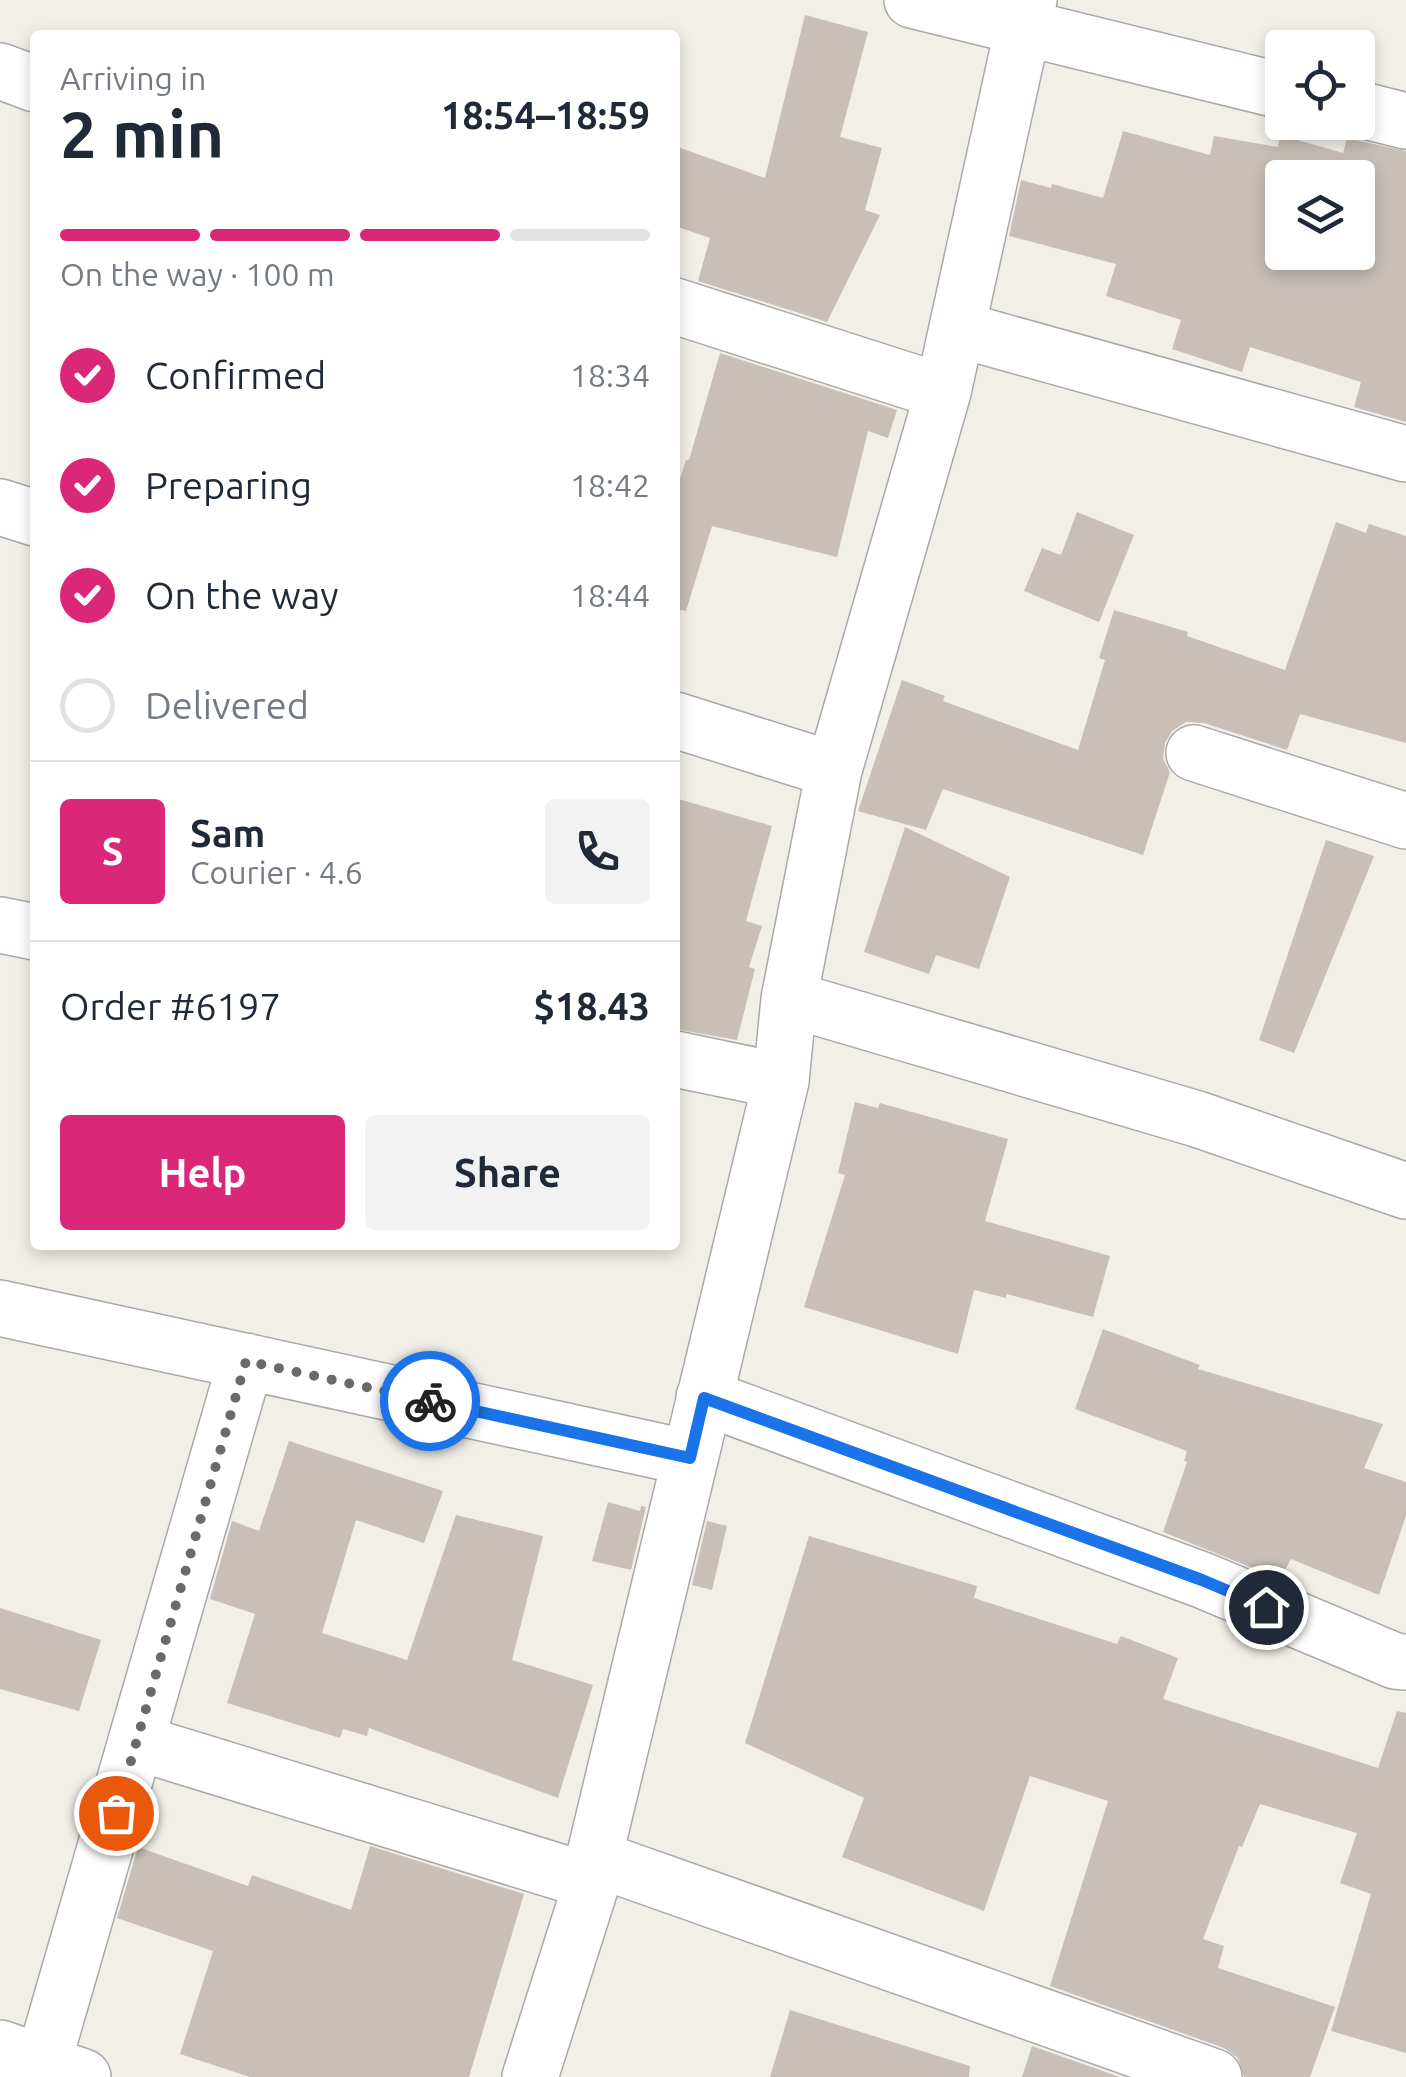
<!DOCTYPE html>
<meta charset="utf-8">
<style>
body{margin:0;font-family:Ubuntu,sans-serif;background:#f2f2f3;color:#1f2937;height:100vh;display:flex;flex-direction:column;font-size:38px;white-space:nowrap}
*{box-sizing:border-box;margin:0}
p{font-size:32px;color:#747a83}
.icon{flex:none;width:55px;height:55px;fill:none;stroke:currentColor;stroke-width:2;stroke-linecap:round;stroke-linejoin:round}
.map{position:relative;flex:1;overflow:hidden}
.details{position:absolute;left:30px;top:30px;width:650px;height:1220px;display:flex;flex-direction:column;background:#fff;border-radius:10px;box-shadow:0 5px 15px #0003}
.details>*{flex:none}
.buttons{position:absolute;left:1265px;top:30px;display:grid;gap:20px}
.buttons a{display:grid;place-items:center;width:110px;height:110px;border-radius:10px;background:#fff;box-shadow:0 5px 15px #0003;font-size:50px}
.pin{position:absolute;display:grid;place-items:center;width:85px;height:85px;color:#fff;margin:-42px;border:5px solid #fff;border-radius:50%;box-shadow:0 2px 10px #0007}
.courier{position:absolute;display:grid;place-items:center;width:100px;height:100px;margin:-50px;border:8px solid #1a73e8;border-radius:50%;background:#fff;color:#222;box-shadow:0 2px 12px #0007}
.overview em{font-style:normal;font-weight:700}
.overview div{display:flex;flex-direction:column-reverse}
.overview{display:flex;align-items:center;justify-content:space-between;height:170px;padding:0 30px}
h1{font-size:65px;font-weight:700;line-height:75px}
.bar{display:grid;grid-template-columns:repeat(4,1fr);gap:15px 10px;align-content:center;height:120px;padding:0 30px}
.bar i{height:12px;border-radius:8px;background:#e0e1e3}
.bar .current{background:#db2777}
.bar p{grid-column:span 4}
.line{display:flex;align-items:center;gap:25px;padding:0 30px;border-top:2px solid #e0e1e3}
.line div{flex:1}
.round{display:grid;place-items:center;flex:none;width:105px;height:105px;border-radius:10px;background:#f2f2f3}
ol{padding:0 30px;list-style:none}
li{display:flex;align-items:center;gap:30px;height:110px}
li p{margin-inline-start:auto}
li .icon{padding:10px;border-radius:50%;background:#db2777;color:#fff;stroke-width:4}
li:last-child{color:#747a83}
li i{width:55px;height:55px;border:5px solid #e0e1e3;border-radius:50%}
.action{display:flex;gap:20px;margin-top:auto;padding:20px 30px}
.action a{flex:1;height:115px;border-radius:10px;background:#db2777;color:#fff;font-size:40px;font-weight:700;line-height:115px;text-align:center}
.action a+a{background:#f2f2f3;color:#1f2937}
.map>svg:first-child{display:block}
.building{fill:#c7bfb8;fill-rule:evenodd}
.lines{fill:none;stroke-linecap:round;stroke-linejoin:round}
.minor-casing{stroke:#a9a9a9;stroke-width:58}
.minor{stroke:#fff;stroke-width:55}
.done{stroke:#6b6a68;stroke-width:10;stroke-dasharray:0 18}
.route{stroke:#1a73e8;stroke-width:12}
</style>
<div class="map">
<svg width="1406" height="2077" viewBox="0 0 1406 2077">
<rect width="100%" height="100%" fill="#f2efe9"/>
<!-- building -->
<path class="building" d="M805,15L868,32L840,137L882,148L865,210L880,215L827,322L698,281L710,238L675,226V146L765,178Z
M1123,131L1210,155L1214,136L1278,147L1280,135L1343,153L1347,138L1406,151V422L1354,407L1361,382L1250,347L1242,372L1172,349L1181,320L1106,296L1116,264L1009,236L1021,180L1051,188L1052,184L1103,198ZM1282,178H1358V252H1282Z
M720,353L897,410L888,438L868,431L837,557L712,526L686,611L675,609V494L686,460H689Z
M1077,512L1134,535L1099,622L1024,591L1042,548L1061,555Z
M1336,522L1366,533L1369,524L1406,536V743L1300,714L1287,750L1204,723L1186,722L1172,731L1165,743L1163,759L1170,772L1143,855L943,789L926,830L858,811L902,680L945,696L943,701L1078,750L1105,660L1099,658L1114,610L1188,632L1187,636L1285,670Z
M675,798L772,826L746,921L762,926L749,967L755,969L737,1040L675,1029Z
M905,827L1010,877L979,969L936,955L929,974L864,952Z
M1326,840L1374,856L1294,1053L1259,1040Z
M855,1102L878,1108L880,1103L1008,1139L985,1221L1110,1256L1093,1317L1007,1294L1006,1298L974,1290L958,1354L804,1307L845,1175L838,1173Z
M1103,1329L1200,1365L1198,1369L1383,1424L1364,1468L1406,1482V1516L1379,1595L1291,1559L1280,1579L1163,1532L1187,1462L1184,1461L1187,1451L1075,1409Z
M289,1441L443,1491L424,1543L356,1520L322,1633L407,1660L456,1515L543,1536L512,1660L593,1685L558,1798L369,1728L367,1736L343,1729L340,1738L227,1703L255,1614L210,1599L232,1521L259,1531Z
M608,1502L640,1511L641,1506L646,1507L631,1570L592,1561Z
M707,1521L727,1526L712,1590L692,1585Z
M809,1536L977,1586L974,1598L1117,1644L1121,1636L1178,1658L1163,1699L1378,1768L1397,1711L1406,1713V2053L1331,2031L1371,1894L1340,1883L1357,1833L1260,1804L1242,1847L1239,1846L1203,1939L1224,1946L1218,1968L1335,2007L1310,2077H1244L1238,2058L1224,2048L1050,1986L1108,1801L1030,1776L984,1911L842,1857L864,1798L745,1743Z
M0,1608L101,1640L79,1711L0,1689Z
M370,1846L524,1894L469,2077H250L180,2054L213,1951L117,1918L138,1847L248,1886L252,1875L351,1910Z
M790,2010L970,2066L969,2077H770Z
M1032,2046L1120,2077H1022Z"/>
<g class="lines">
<!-- minor casing -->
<g class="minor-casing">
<path id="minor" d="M912,0L1282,91
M0,71L35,84
M1358,109L1406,121
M675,306L943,392
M957,329L1406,454
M0,507L35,518
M675,720L834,770
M1194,753L1406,821
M0,925L35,932
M789,999L1197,1119L1406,1191
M675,1059L781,1081
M0,1308L690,1458
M704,1397L1202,1580L1395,1661L1406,1662
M136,1742L592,1882
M594,1858L1214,2077
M0,2048L83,2077
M43,2063L246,1361
M530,2077L592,1882L594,1858L781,1081L789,999L834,770L943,392L1029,0"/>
</g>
<!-- minor -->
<use href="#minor" class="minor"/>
</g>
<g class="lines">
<!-- done -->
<path class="done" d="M116,1813L246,1361L430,1401"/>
<!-- route -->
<path class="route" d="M430,1401L690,1458L704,1398L1202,1580L1266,1607"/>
</g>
</svg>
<div class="buttons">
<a><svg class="icon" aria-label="locate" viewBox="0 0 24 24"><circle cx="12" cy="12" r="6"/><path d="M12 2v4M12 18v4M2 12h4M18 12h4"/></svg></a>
<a><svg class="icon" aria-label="layers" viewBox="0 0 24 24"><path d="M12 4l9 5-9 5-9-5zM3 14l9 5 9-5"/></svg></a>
</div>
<div class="pin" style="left:116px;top:1813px;background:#ea580c"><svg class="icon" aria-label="bag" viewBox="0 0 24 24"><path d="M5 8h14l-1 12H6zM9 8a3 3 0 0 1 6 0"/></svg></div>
<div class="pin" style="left:1266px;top:1607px;background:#1f2937"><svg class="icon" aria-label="home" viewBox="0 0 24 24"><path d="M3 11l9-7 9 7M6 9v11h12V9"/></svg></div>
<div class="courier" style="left:430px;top:1401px"><svg class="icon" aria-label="bike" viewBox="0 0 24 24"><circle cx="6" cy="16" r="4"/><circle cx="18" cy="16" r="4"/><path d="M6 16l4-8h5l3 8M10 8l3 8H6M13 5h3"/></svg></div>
<section class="details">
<div class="overview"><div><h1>2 min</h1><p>Arriving in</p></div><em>18:54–18:59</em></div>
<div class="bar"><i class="current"></i><i class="current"></i><i class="current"></i><i></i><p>On the way · 100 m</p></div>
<ol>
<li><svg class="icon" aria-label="check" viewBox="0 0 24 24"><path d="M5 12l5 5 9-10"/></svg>Confirmed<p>18:34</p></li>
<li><svg class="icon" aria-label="check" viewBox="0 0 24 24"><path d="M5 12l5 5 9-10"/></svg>Preparing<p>18:42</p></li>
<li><svg class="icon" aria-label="check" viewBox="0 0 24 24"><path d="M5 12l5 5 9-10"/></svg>On the way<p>18:44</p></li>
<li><i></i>Delivered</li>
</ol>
<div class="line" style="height:180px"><b class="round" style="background:#db2777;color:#fff">S</b><div><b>Sam</b><p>Courier · 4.6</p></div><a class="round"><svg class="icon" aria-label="phone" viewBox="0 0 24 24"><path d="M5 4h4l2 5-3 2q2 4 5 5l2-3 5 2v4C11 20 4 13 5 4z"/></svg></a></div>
<div class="line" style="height:130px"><div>Order #6197</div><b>$18.43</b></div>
<div class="action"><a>Help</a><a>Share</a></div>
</section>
</div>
